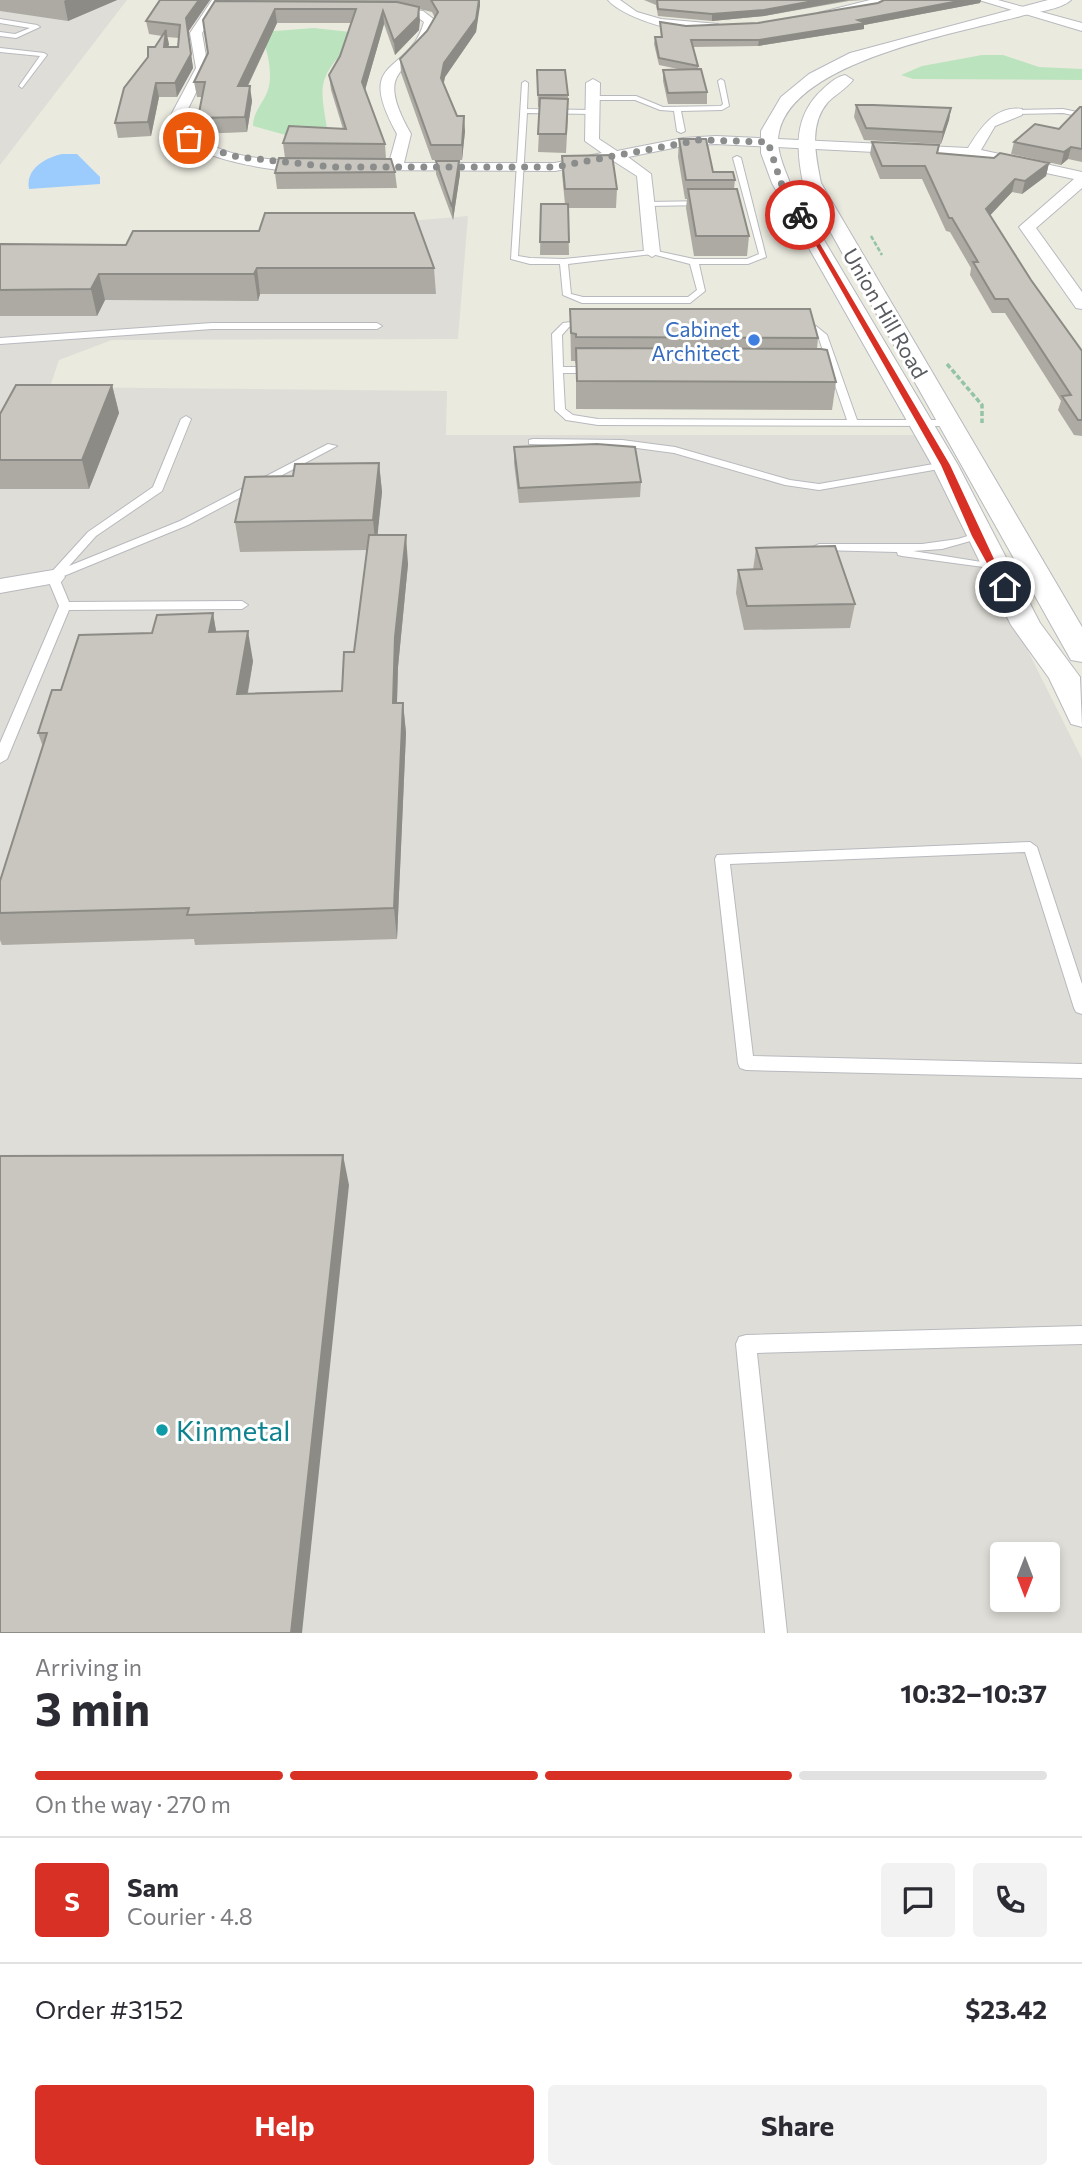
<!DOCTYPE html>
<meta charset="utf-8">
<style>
body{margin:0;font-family:Commissioner,sans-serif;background:#f2f2f3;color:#2b2b33;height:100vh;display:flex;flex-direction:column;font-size:26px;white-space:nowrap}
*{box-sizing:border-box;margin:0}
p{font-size:23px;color:#7c7c81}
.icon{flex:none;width:38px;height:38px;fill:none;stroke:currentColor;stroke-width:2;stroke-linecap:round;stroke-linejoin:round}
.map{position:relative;height:1633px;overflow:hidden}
.sheet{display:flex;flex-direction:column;background:#fff;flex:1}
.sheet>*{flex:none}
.needle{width:46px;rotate:180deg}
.controls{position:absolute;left:990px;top:1542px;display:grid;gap:14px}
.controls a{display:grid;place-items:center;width:70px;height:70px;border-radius:7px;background:#fff;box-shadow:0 4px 10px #0003;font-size:35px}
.pin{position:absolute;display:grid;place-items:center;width:60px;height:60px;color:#fff;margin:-30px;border:4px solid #fff;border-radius:50%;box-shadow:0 2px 7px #0007}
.courier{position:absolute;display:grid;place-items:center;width:70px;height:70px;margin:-35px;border:5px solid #d93025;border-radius:50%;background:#fff;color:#222;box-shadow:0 2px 9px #0007}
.overview em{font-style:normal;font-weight:700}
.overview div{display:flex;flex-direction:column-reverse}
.overview{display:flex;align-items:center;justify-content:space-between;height:119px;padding:0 35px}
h1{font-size:46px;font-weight:700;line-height:52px}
.bar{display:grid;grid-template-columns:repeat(4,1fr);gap:10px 7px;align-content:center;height:84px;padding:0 35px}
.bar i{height:9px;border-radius:5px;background:#e1e1e2}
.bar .current{background:#d93025}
.bar p{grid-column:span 4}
.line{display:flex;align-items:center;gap:18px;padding:0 35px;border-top:2px solid #e1e1e2}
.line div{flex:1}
.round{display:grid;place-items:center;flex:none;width:74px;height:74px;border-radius:7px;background:#f2f2f3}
.action{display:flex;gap:14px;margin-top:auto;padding:14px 35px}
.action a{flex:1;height:80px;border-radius:7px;background:#d93025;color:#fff;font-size:28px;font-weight:700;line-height:80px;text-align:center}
.action a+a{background:#f2f2f3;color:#2b2b33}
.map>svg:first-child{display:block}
.industrial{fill:#dfddd7;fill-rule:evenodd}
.green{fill:#bbe4be}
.water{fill:#9cccfe}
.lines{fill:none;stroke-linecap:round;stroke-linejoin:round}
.service-casing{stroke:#b7b9be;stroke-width:2}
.minor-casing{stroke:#b7b9be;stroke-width:2}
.tertiary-casing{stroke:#b7b9be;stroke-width:2}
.path-far1{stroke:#94c4a5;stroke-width:2.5;stroke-dasharray:4.5 2;stroke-linecap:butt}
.path{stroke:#94c4a5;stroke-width:3.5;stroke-dasharray:5 2.5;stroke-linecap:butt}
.service{fill:#fff;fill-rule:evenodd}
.minor{fill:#fff;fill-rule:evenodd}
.tertiary{fill:#fff;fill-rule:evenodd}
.wall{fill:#acaaa3;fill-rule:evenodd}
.shaded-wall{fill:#8c8b85}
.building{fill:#c8c6be;stroke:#8c8b85;stroke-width:2}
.route{fill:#d93025}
.done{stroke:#8b8d8c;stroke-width:7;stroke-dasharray:0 12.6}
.shop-dot{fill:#3f7fe0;stroke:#fff;stroke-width:2.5}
.culture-dot{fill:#0f9aa8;stroke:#fff;stroke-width:2.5}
.labels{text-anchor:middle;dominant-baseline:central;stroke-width:6;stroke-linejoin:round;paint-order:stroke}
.far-street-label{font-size:21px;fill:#585b60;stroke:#fff}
.far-shop-label{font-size:21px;fill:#366cbe;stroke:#fff;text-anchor:end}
.near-culture-label{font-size:28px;fill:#0d838f;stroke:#fff;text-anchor:start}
</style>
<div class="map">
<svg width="1082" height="1633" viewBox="0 0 1082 1633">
<rect width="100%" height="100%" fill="#ebeadf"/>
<!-- industrial -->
<path class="industrial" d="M0,0H127L0,165Z
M468,216L458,339L112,340L59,360L50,387L447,391L446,435H920L1082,759V1633H0V256ZM1003,1554H1048V1600H1003Z"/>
<!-- green -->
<path class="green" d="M314,28L350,32L351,43C316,80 320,85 328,134L307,141L253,126C253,110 266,101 269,86C272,72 268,49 261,38L262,32Z
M982,55H1003L1039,67L1082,69V80L913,79L901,75L922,66Z"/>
<!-- water -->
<path class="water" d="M62,154H77L100,177V184L29,189C25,169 45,158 62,154Z"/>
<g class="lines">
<!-- service casing -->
<g class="service-casing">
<path id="service" d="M0,19L37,25L40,27L16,38L0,36V32L15,34L30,28L0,23Z
M0,48L44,53L47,55L22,88L19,86L40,56L0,52Z
M721,79L724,81L729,106L722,110L681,111L685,131L681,133L677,131L674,111L660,110L635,100H592L589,98L592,96H636L663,107L721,106L723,104L718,81Z
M525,81L528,83L527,109L592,110L595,112L592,114L527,113L518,256L530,258L564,259L652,250L694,259H747L759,254L733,158L737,156L741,158L766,257L748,264H699L705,291L690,303H582L563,295L560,264H530L511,259L522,83ZM652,254L690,264L697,290L688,297H583L571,294L568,264Z
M1063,109L1082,113V117L1063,113L1017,114L1014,112L1017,110Z
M708,201L709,203L705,205L648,206L644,204L648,202Z
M587,320L590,321V325L569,327L562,335L563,367H595L600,370L595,373H563L565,409L573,415L598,419L847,420L818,336L810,330L796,327L795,325L799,322L816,326L827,335L857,420H950L955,423L950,426L598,425L566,420L555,410L552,334L563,323Z
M212,323H377L382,326L377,329H212L0,344V338Z
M186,416L191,419L162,491L96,536L69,566L180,521L328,444L337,446L188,525L59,578L69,602L242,601L248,605L242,609L69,610L7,759L0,763V743L59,606L47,577L88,532L153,487L181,419Z
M533,439L622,440L675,447L790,480L819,484L945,462L950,465L945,468L819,490L785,485L674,453L622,446L529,444V440Z
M977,533L983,536L981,538L942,549L913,551L994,564L1000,567L998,569L902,556L898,555L897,552L819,550L813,547L819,544H922L958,539Z
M1030,842L1037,847L1082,984V1014L1076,1012L1074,1008L1025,852L730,864L753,1056L1082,1064V1078L746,1070L740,1068L738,1063L715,859L717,855Z
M1082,1326V1344L757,1353L787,1633H765L736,1344L739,1337L746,1335Z"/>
</g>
<!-- minor casing -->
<g class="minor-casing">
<path id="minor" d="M212,0H224L202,33L208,68L185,115C201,162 273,159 314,162L319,163V169C290,176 217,162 192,146C180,138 175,128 171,115L196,68L190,33Z
M608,0H620L637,12L661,19L718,24L724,28C704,43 624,20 608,0Z
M870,0H892L824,16L818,13Z
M979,0H998L1082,23V31Z
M381,6L423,11L436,21C422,78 367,57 411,134L404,163H555L602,153L585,141L586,83L593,79L600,83L599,139L617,151L683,138L716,136L968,148C980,129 995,105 1022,109V115L995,126L981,150L1082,172V188L1036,228L1082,292V309L1076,308L1019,227L1074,179L972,157L716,144L683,146L628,157L651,174L660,252L652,257L644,252L637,176L612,160L555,171L350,170L348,167L355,163H389L397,134C353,54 409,77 424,22L416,16L377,11V7Z
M53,570L61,572L65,577L61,582L0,593V579Z"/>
</g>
<!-- tertiary casing -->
<g class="tertiary-casing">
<path id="tertiary" d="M1048,0H1071C1060,10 1035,12 1021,16C960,33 795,60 779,132C775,149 784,167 790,183L958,465L1040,623L1080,677L1082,727L1071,724L1049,678L1011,625L932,465L772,183L761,153V131L781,97L809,74L850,53Z
M845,75L853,80C846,89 836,94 828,102C808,125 816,157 821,183L1082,627V662L1071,660L1067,653L803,183C796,148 794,116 822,90C828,84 836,77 845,75Z"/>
</g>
<!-- path-far1 -->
<path class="path-far1" d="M871,236L882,255"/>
<!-- path -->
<path class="path" d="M947,364L982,405V423"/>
<!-- service -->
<use href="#service" class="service"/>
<!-- minor -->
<use href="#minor" class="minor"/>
<!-- tertiary -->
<use href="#tertiary" class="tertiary"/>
</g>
<!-- wall -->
<path class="wall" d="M0,0H117L68,21L0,11Z
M160,0H210L188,32L193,68L177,97H159L151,136L118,138L115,123L155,47L162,36L149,34L146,21ZM167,37L179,38L178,47H168Z
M224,0H480L476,32L445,77L443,84L457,116L465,131L462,160H432L401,73L400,59L427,31L435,18L432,12L419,9V30L395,55L384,24L365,90L385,144L386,159L395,172L397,188L277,189L275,173L285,158L283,143L343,129L331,90L329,75L340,56L351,23H277L248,86L252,101L247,132L200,134L198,118L202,97H197L194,82L208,53Z
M644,0H864L849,1L764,16L712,21L658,16L656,5Z
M884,0H981L980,3L864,25V29L758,46L693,47L698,66V69L707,92V104H668L663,81V70H683L659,65L654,44L655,37H661L660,22L686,26L758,23L878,3Z
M537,70L568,95V116L566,153L538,152L540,107H538Z
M856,105L951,108L949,120L941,144L864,140L854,117Z
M1082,107V162L1068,159L1061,165L1011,154L1014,142L1059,129Z
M679,139L713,172L735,180L734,189L749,236L747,256H694L686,208L687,199H685L678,157Z
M872,142L939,145L938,153L1049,163L1046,176L1022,194L1012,192L990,215L1031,280L1082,351V436L1074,435L1058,410L1061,401L1005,313H992L970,275L971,268L950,232L946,231L922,179H880L870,154Z
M562,156L617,189L616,208H568L569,255H540L541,204H565L562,174Z
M436,161H459L460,174L453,220L436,174Z
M0,244L434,268L436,294H260L258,301L105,300L97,316H0Z
M570,309L818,338L817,349L836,382L832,410L576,409V364L575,361H571Z
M112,385L119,413L89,489H0V414Z
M514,447L641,482L640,497L519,503L514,463Z
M379,463L382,492L377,535L408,564L398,667L397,703H403L406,733L397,939L195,945L194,939L2,945L0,940V881L43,747L38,733L61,690L152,633L213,613L216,631L253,661L248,693L342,691L354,652L367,550L240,552L235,522L293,476Z
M756,548L855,604L850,628L744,630L736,593L738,570H753Z"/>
<!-- shaded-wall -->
<path class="shaded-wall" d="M66,0H117L68,21L64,1Z
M199,0H210L188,32L186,18Z
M479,0H480V6L476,32L445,77L442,93L441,78L444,63Z
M819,0H849L764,16L712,21V14Z
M964,0H981L980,3L864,25V29L758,46L759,40Z
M419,7L420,21L419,30L395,55L394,41Z
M275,9L277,23L240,102L238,86Z
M383,11L384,24L363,97L362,82Z
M166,30L169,44L166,60L164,47Z
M191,54L193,68L177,97L175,83Z
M156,83L159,97L151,136L148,122Z
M250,86L252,101L247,132L245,117Z
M951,108L949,120L941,144L943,132Z
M464,116L465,131L462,160V145Z
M1071,147L1068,159L1061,165L1064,152Z
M459,161L460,174L453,220L452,207Z
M1049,163L1046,176L1022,194L1025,181Z
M1015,179L1012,192L984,222L986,209Z
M257,268L260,294L258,301L254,274Z
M99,274L105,300L97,316L91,289Z
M112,385L119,413L89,489L82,460Z
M379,463L382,492L376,550L373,520Z
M406,535L408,564L398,667L396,733L393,703L395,637Z
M213,613L218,643L209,632Z
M248,631L253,661L242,724L237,694Z
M403,703L406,733L397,939L394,908Z
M343,1155L349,1185L302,1633H291Z"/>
<!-- building -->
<path class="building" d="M160,0H199L186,18L191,54L175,83H156L148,122L115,123L124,88L148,57V47H155L166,30L164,47H178L180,25L146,21Z
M431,0H479L476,19L444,63L441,78L457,116H464L462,145H431L400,59L427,31L438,12Z
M657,0H819L764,10L712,14L658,9Z
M884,0H964L858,20L865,23L759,40H691L698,66L659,58L655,37H662L660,22L686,26L758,23L878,3Z
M215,1L397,2L419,7L418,17L394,41L383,11L362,82L385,144L283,143L289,126L346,129L329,75L340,56L356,9H275L238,86H250L245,117L198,118L205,82H194L208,53L203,20Z
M701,69L707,92L668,93L663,70Z
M537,70H565L568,95H538Z
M540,98L568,99L566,134H538Z
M856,105H873L951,108L943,132L866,128Z
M1080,107H1082V149L1071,147L1064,152L1014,142L1035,124L1059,129Z
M679,139H706L713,172H733L735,180H686Z
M872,142L939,145L937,153L994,158L1000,153L1049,163L1025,181L1015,179L986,209L1031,280L1082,351V420H1078L1062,396L1071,395L1008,299H995L973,262H978L952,218H949L925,166H882Z
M612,155L617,189H565L562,156Z
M279,158L391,159L395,172L275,173Z
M436,161H459L452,207Z
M688,189H737L749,236H696Z
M541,204H568L569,242H540Z
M265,213H414L434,268H257L254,274H99L91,289L0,290V244L126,245L133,231H259Z
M570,309H810L818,338L576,337V334L571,333Z
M576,348L821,349L827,350L836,382L577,381Z
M16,385H112L82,460H0V414Z
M597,444L635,447L641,482L519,488L514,447Z
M379,463L373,520L235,522L245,477L293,476L295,464Z
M369,535H406L395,637L393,703H403L394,908L187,915L189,908L0,913V881L47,733H38L52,690H61L79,635L152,633L157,615L213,613L209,632L248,631L237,694L342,691L344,652H354Z
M835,546L855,604L747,606L738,570L762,569L756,548Z
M343,1155L291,1633H0V1156Z"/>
<!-- route -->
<path class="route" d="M798,214L803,215L950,465L1008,589L1000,587L972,536L941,465Z"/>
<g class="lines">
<!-- done -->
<path class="done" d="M189,138L203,147L238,157L333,167H555L699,140L768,142L781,183L800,215"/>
</g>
<!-- markers -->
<circle class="shop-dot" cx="754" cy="340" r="7"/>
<circle class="culture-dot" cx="162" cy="1430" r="7"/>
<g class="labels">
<!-- far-street labels -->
<g class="far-street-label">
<text transform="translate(886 313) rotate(60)">Union Hill Road</text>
</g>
<!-- far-shop labels -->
<g class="far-shop-label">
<text x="740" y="328">Cabinet<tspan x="740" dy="24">Architect</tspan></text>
</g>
<!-- near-culture labels -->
<g class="near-culture-label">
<text x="176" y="1430">Kinmetal</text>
</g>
</g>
</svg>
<div class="controls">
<a><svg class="needle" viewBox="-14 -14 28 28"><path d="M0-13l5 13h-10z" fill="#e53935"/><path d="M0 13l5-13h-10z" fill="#7c7c81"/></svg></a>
</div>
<div class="pin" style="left:189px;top:138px;background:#ea580c"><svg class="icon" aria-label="bag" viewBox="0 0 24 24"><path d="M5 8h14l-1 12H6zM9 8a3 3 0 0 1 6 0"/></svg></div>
<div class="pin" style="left:1005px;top:587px;background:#1f2937"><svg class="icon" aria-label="home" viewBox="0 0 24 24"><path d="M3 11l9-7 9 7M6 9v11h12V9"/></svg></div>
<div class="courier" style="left:800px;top:215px"><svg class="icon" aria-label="bike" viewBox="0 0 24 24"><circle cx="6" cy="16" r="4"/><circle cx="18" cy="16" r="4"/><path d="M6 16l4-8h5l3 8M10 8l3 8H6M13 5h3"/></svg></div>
</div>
<section class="sheet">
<div class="overview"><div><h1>3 min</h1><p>Arriving in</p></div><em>10:32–10:37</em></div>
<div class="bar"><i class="current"></i><i class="current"></i><i class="current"></i><i></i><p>On the way · 270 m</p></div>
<div class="line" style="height:126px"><b class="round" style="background:#d93025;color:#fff">S</b><div><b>Sam</b><p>Courier · 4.8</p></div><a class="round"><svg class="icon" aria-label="chat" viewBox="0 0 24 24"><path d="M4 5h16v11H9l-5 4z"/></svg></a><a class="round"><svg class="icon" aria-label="phone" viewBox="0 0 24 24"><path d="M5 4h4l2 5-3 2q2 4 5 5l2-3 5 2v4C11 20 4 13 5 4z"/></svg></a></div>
<div class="line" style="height:91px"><div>Order #3152</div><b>$23.42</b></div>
<div class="action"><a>Help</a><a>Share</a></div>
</section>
